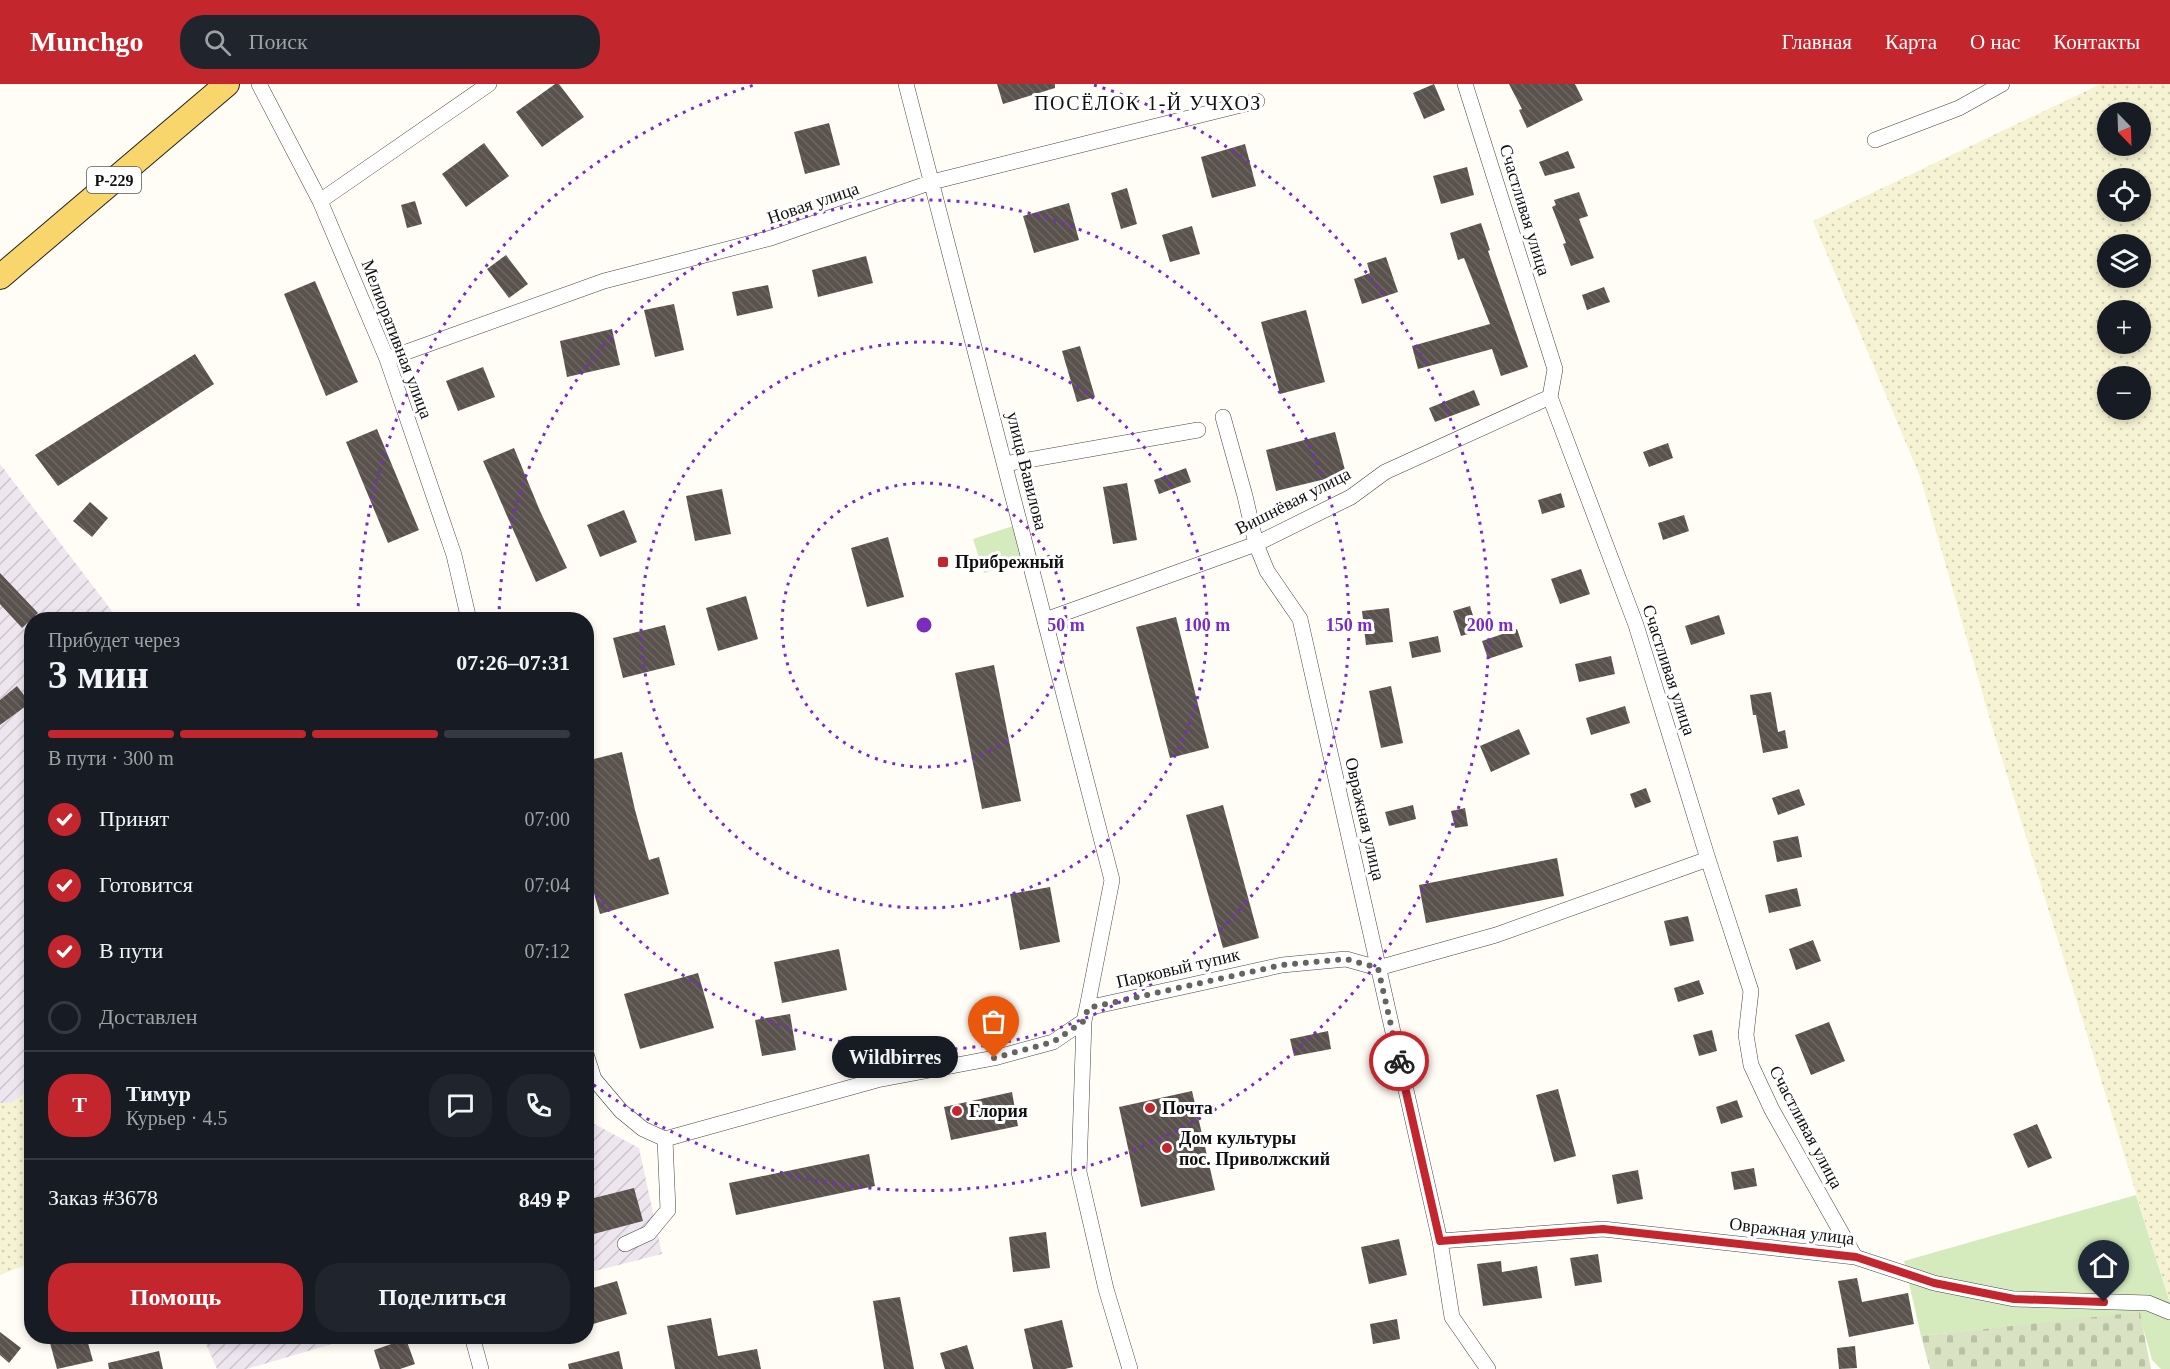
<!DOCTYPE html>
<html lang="ru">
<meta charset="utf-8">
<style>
body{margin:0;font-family:"Times New Roman",serif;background:#20242c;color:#f1f3f6;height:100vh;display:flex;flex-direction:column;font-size:22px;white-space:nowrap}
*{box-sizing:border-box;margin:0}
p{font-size:20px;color:#9ea1a6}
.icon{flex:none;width:33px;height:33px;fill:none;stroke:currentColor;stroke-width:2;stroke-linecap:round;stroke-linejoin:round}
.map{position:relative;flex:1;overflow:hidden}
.panel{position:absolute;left:24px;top:528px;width:570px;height:732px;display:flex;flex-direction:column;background:#171b24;border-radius:24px;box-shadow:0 3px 9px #0003}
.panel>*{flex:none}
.needle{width:39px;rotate:157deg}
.fabs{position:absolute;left:2097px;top:18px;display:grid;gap:12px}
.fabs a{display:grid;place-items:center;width:54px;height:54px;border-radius:50%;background:#171b24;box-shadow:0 3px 9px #0003;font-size:30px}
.pin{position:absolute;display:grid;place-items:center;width:51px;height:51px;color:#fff;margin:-62px -26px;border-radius:50% 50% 50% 0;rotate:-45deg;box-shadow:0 0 6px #0007}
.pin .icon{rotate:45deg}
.courier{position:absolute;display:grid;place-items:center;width:60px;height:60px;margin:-30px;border:4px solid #c4262e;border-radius:50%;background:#fff;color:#222;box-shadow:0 2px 8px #0007}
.bubble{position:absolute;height:42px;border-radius:21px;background:#171b24;box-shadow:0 3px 9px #0003;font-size:20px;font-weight:700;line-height:42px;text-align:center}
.head em{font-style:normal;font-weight:700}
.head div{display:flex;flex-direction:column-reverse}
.head{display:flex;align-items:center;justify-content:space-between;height:102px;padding:0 24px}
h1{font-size:39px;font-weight:700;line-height:45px}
.bar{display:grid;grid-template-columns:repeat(4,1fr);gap:9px 6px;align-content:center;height:72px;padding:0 24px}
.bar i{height:8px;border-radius:4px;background:#363941}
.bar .on{background:#c4262e}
.bar p{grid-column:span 4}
.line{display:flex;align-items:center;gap:15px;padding:0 24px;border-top:2px solid #363941}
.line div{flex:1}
.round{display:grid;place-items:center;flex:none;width:63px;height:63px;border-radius:24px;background:#20242c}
ol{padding:0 24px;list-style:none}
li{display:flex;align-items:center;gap:18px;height:66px}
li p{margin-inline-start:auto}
li .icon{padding:6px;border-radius:50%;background:#c4262e;color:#fff;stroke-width:4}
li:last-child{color:#9ea1a6}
li i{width:33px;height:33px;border:3px solid #363941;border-radius:50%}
.cta{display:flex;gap:12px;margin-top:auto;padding:12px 24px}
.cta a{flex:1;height:69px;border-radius:24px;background:#c4262e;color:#fff;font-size:24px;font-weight:700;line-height:69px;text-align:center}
.cta a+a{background:#20242c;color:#f1f3f6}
header{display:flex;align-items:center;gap:36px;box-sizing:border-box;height:84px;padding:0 30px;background:#c4262e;color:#fff}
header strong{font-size:28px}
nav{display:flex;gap:33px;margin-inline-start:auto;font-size:21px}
.search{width:420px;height:54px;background:#20242c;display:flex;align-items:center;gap:15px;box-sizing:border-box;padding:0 21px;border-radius:24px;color:#9ea1a6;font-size:22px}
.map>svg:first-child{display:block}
.industrial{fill:url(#industrial-furrows)}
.farmland{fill:url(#farmland-dots);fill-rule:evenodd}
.grass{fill:#d5ebbd}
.cemetery{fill:url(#cemetery-stones)}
.building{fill:url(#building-back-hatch)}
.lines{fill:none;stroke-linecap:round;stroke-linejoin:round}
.street-casing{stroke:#444;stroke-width:16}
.primary-casing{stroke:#222;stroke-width:26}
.street{stroke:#fff;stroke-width:15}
.primary{stroke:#f9d66b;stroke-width:24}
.done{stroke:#646461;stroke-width:6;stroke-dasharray:0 10.8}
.route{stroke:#c4262e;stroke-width:8}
.ring{fill:none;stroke:#7b2cbf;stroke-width:3;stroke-dasharray:3 6}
.poi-dot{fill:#c4262e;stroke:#fff;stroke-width:2}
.labels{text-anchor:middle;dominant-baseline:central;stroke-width:6;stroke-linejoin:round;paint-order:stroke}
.shield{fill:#fff;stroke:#585858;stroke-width:1.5}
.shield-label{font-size:16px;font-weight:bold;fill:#111}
.street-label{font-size:18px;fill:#111;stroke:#fff}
.poi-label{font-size:18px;font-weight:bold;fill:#111;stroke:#fff;text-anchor:start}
.neighbourhood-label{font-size:20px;letter-spacing:1.5px;fill:#111;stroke:#fff}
.centre{fill:#7b2cbf;stroke:#fff;stroke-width:3}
.ring-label{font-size:18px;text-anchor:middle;font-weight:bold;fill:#7b2cbf;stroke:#fff;stroke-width:6;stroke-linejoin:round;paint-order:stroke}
</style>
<header>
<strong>Munchgo</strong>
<div class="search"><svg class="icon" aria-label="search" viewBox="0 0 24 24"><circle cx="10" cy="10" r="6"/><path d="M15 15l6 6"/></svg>Поиск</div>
<nav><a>Главная</a><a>Карта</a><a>О нас</a><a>Контакты</a></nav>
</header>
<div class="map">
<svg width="2170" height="1285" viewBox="0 0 2170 1285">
<defs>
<pattern id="industrial-furrows" width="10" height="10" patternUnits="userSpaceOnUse" patternTransform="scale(1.5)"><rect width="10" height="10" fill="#eee6ef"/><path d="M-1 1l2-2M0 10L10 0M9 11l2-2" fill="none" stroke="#cbc4cc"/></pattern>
<pattern id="farmland-dots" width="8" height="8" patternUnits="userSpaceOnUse" patternTransform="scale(1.5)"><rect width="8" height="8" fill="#f6f3d4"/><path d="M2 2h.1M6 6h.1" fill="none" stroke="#d2cfb5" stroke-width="1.8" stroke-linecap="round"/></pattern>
<pattern id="cemetery-stones" width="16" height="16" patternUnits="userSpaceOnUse" patternTransform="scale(1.5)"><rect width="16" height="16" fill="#d9e3c4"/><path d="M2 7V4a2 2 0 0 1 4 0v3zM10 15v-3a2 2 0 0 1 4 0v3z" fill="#b9c2a7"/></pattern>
<pattern id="building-back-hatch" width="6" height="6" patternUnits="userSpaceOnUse" patternTransform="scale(1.5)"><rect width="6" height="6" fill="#5a524d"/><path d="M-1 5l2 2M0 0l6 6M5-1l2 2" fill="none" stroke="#6d6662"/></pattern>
</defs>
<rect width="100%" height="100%" fill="#fffdf5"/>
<!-- industrial -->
<path class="industrial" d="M0,380L118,535L32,536V1004L12,1019H0Z
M587,1036L639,1064L662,1170L587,1189Z
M203,1253H355L247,1285H217Z"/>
<!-- farmland -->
<path class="farmland" d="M2101,0H2170V1219L1993,646L1921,395L1813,137ZM2108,28H2140V62H2108ZM2108,94H2140V128H2108ZM2108,160H2140V194H2108ZM2108,226H2140V260H2108ZM2108,292H2140V326H2108Z
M31,1004V1179L0,1191V1019H12Z"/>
<!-- grass -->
<path class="grass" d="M1013,442L1024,476L984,489L973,455Z
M2136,1111L2170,1219V1285H2161L2152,1276L2139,1229L1921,1252L1904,1177Z"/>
<!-- cemetery -->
<path class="cemetery" d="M2140,1228L2151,1285H1930L1921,1252Z"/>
<!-- building -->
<path class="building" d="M555,0H559L584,33L542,63L516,28Z
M997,0H1055V4L1003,20Z
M1434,0L1445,26L1424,35L1413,9Z
M1509,0H1575L1583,16L1527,44L1519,26L1522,25Z
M829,39L840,81L805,90L794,48Z
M484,59L509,92L466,123L442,90Z
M1245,60L1256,102L1212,114L1201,73Z
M1568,67L1575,84L1545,92L1539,78Z
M1467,83L1474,111L1441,120L1433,92Z
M1127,104L1137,140L1121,145L1111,109Z
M1579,108L1588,132L1579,135L1594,174L1571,182L1563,160L1566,159L1552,123L1556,121L1554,116Z
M415,117L422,140L407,144L401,121Z
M1069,119L1079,156L1034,169L1023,132Z
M1481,139L1490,166L1488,167L1528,283L1501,292L1492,265L1418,285L1412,262L1490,240L1464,174L1458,176L1450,149Z
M1192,142L1200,170L1170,178L1162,151Z
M506,171L528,200L509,214L487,185Z
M866,172L873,199L818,213L812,186Z
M1386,173L1398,208L1362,220L1354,195L1370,189L1367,179Z
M315,197L358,298L326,312L284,210Z
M768,201L773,224L737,232L732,208Z
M1604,203L1610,218L1587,226L1582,211Z
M674,220L684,266L655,273L644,226Z
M1306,226L1325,298L1280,310L1261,238Z
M612,245L620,281L567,293L560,257Z
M1080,262L1095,313L1077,318L1062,267Z
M195,270L214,300L58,402L35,371Z
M483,283L495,313L458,327L446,297Z
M1474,306L1480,321L1435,338L1429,324Z
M377,345L419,446L388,459L346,358Z
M1335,348L1346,390L1276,407L1266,366Z
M1668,359L1673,374L1649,383L1643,368Z
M514,364L540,427L567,484L536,498L483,377Z
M1186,384L1191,398L1159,410L1154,396Z
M1127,399L1137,456L1113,460L1103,403Z
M722,405L731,450L695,457L686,412Z
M1561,409L1565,423L1542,430L1538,416Z
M90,418L108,434L92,453L73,437Z
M624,426L637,458L600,473L587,441Z
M1684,431L1689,447L1663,456L1658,439Z
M888,453L904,513L867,523L851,464Z
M1581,485L1590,510L1560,520L1551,495Z
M0,489L38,529L22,544L0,520Z
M746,512L758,555L718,567L706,524Z
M1470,522L1478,547L1461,552L1453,527Z
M1389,524L1393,558L1366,561L1362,527Z
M1719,531L1725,550L1691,561L1685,542Z
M1176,533L1209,664L1170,674L1136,543Z
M665,541L675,581L623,594L613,554Z
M1517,545L1523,563L1488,575L1482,557Z
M1438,552L1441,568L1412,574L1409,558Z
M1611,572L1615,590L1579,598L1575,580Z
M994,581L1021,717L982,725L955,589Z
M17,602L30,619L0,641V616Z
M1391,602L1403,659L1381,664L1369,607Z
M1771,608L1778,648L1785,646L1788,664L1763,669L1756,631H1753L1750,611Z
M1625,622L1630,639L1591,651L1586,634Z
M1519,645L1530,670L1491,688L1480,662Z
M622,668L635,726L649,776L659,773L669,810L600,830L586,782V677Z
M1646,704L1651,718L1635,724L1630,710Z
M1799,705L1805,721L1778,731L1772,714Z
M1223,721L1259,854L1223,864L1186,731Z
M1413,721L1416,735L1389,742L1385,728Z
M1465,724L1468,742L1455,744L1451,727Z
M1798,752L1802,773L1777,778L1773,757Z
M1557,774L1564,812L1426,839L1419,801Z
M1050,803L1060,858L1020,866L1010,810Z
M1797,804L1801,822L1769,829L1765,811Z
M1688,832L1694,857L1670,862L1664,837Z
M1813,856L1821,877L1796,886L1789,865Z
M839,865L847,906L782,919L774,878Z
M698,889L714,944L640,965L624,910Z
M1699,896L1704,910L1678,918L1674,904Z
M790,930L796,966L762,972L755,936Z
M1829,938L1845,977L1811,991L1795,951Z
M1712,946L1717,967L1699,972L1693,951Z
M1328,947L1331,965L1294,972L1290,955Z
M1558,1005L1576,1072L1554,1078L1536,1011Z
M1192,1007L1215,1106L1141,1123L1119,1023Z
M1012,1008L1018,1042L951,1056L944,1023Z
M1737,1016L1743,1033L1721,1040L1716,1023Z
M2037,1040L2052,1074L2028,1084L2013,1050Z
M869,1070L875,1102L736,1131L729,1099Z
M1754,1084L1757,1102L1734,1106L1731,1088Z
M1638,1086L1643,1115L1617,1120L1612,1091Z
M634,1104L643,1137L586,1152V1116Z
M1046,1148L1050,1184L1013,1188L1009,1153Z
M1399,1155L1407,1191L1369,1200L1361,1163Z
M1598,1170L1602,1198L1575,1202L1570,1174Z
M1501,1177L1502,1188L1537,1182L1542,1214L1483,1222L1477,1180Z
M1857,1194L1862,1218L1908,1209L1914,1240L1849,1253L1838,1197Z
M617,1197L627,1230L593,1240L586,1216V1206Z
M900,1213L914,1285H884L873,1217Z
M711,1234L718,1272L757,1265L761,1285H675L667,1242Z
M1397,1235L1400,1255L1373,1260L1370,1240Z
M1062,1236L1073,1283L1065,1285H1033L1024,1245Z
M0,1248L21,1264L9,1279L0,1271Z
M77,1252H86L93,1277L57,1285L50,1259Z
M406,1255L415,1280L400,1285H380L374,1266Z
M967,1261L974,1285H945L940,1269Z
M1855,1262L1857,1284L1839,1285L1837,1264Z
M159,1267L163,1285H109L108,1279Z
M619,1267L623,1285H569L568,1280Z"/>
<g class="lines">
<!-- street casing -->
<g class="street-casing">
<path id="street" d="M259,0L320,117L387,275L454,471L469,536
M906,0L1112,796L1087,924
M1465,0L1555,285L1550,313L1636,541L1708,775L1751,907L1746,951L1751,981L1772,1026L1855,1173
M1875,56L1959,24L2002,0
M320,117L489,0
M387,275L604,197L771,154L932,98L1257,17
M1223,333L1245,412L1256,460L1267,487L1300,535L1440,1157L1452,1233L1488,1285
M1005,380L1198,346
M1045,536L1256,460L1351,413L1385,388L1550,313
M1084,937L1079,1088L1106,1205L1130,1285
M586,970L594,995L621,1027L643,1045L665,1055L668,1126L649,1149L625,1160
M665,1055L877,996L994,974L1053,958L1084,937L1087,924L1282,881L1346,875L1378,884L1496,851L1708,775
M1440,1157L1603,1145L1855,1173L1934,1199L2014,1215L2148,1219L2170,1228
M472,1252L481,1285"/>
</g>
<!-- primary casing -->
<g class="primary-casing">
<path id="primary" d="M0,193L227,0"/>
</g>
<!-- street -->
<use href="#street" class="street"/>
<!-- primary -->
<use href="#primary" class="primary"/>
</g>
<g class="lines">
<!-- done -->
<path class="done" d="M994,974L1053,958L1084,937L1088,924L1282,881L1346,875L1378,884L1399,977"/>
<!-- route -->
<path class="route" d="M1399,977L1440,1157L1603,1145L1856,1173L1934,1199L2014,1215L2104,1218"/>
</g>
<!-- distance rings -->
<g class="ring">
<circle cx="924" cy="541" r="142"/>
<circle cx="924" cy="541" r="283"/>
<path d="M499 534A425 425 0 1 1 587 800"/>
<path d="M358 531A566 566 0 0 1 754 1M1094 1A566 566 0 1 1 587 996"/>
</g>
<!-- markers -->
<g class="poi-dot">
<rect x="937" y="472" width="12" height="12" rx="3"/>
<circle cx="1150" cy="1024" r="6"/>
<circle cx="957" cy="1027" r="6"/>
<circle cx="1167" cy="1064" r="6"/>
</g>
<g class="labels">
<!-- shield labels -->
<rect class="shield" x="87" y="83" width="54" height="26" rx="4.5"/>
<g class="shield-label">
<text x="114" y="96">Р-229</text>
</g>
<!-- street labels -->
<g class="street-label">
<text transform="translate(813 119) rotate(-19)">Новая улица</text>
<text transform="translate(1525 126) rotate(73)">Счастливая улица</text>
<text transform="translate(397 255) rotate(69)">Мелиоративная улица</text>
<text transform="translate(1027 387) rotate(76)">улица Вавилова</text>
<text transform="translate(1293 417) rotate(-27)">Вишнёвая улица</text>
<text transform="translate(1669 586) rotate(72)">Счастливая улица</text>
<text transform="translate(1365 735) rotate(77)">Овражная улица</text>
<text transform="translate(1178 884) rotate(-13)">Парковый тупик</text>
<text transform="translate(1806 1043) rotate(62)">Счастливая улица</text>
<text transform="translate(1792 1147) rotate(7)">Овражная улица</text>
</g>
<!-- poi labels -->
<g class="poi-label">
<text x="955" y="478">Прибрежный</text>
<text x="1162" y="1024">Почта</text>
<text x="969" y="1027">Глория</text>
<text x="1179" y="1054">Дом культуры<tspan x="1179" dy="21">пос. Приволжский</tspan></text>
</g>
<!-- neighbourhood labels -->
<g class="neighbourhood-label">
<text x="1148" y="19">ПОСЁЛОК 1-Й УЧХОЗ</text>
</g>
</g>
<circle cx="924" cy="541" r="9" class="centre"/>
<g class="ring-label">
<text x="1066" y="547">50 m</text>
<text x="1207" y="547">100 m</text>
<text x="1349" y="547">150 m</text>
<text x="1490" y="547">200 m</text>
</g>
</svg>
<div class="fabs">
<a><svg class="needle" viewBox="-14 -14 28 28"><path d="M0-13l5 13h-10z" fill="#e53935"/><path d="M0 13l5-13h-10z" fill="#9ea1a6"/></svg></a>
<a><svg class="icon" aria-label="locate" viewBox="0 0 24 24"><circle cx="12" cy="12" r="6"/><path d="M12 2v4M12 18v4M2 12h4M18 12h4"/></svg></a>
<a><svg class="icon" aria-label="layers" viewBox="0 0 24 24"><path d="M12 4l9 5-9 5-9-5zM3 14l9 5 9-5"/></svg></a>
<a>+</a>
<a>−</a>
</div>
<div class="pin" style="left:994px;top:974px;background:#ea580c"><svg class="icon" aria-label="bag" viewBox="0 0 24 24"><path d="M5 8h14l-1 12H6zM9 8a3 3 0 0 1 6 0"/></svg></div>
<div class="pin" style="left:2104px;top:1218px;background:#1f2937"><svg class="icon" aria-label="home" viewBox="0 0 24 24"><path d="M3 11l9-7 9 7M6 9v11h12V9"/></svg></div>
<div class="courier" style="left:1399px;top:977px"><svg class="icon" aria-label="bike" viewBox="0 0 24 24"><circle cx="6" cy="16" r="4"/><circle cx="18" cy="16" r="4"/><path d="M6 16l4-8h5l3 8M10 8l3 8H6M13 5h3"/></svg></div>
<div class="bubble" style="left:832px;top:952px;width:126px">Wildbirres</div>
<section class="panel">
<div class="head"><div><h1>3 мин</h1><p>Прибудет через</p></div><em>07:26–07:31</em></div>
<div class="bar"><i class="on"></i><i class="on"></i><i class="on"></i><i></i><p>В пути · 300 m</p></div>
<ol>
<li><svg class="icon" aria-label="check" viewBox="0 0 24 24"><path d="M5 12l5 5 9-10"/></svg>Принят<p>07:00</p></li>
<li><svg class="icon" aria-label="check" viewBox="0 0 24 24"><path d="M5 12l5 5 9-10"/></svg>Готовится<p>07:04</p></li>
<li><svg class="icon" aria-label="check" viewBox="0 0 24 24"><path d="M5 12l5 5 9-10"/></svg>В пути<p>07:12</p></li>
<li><i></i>Доставлен</li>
</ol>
<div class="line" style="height:108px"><b class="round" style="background:#c4262e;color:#fff">Т</b><div><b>Тимур</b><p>Курьер · 4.5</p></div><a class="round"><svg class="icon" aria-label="chat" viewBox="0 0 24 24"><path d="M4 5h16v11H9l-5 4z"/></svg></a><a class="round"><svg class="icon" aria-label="phone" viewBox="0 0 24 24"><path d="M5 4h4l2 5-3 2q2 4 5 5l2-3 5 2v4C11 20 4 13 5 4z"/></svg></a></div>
<div class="line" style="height:78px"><div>Заказ #3678</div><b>849 ₽</b></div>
<div class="cta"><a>Помощь</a><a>Поделиться</a></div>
</section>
</div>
